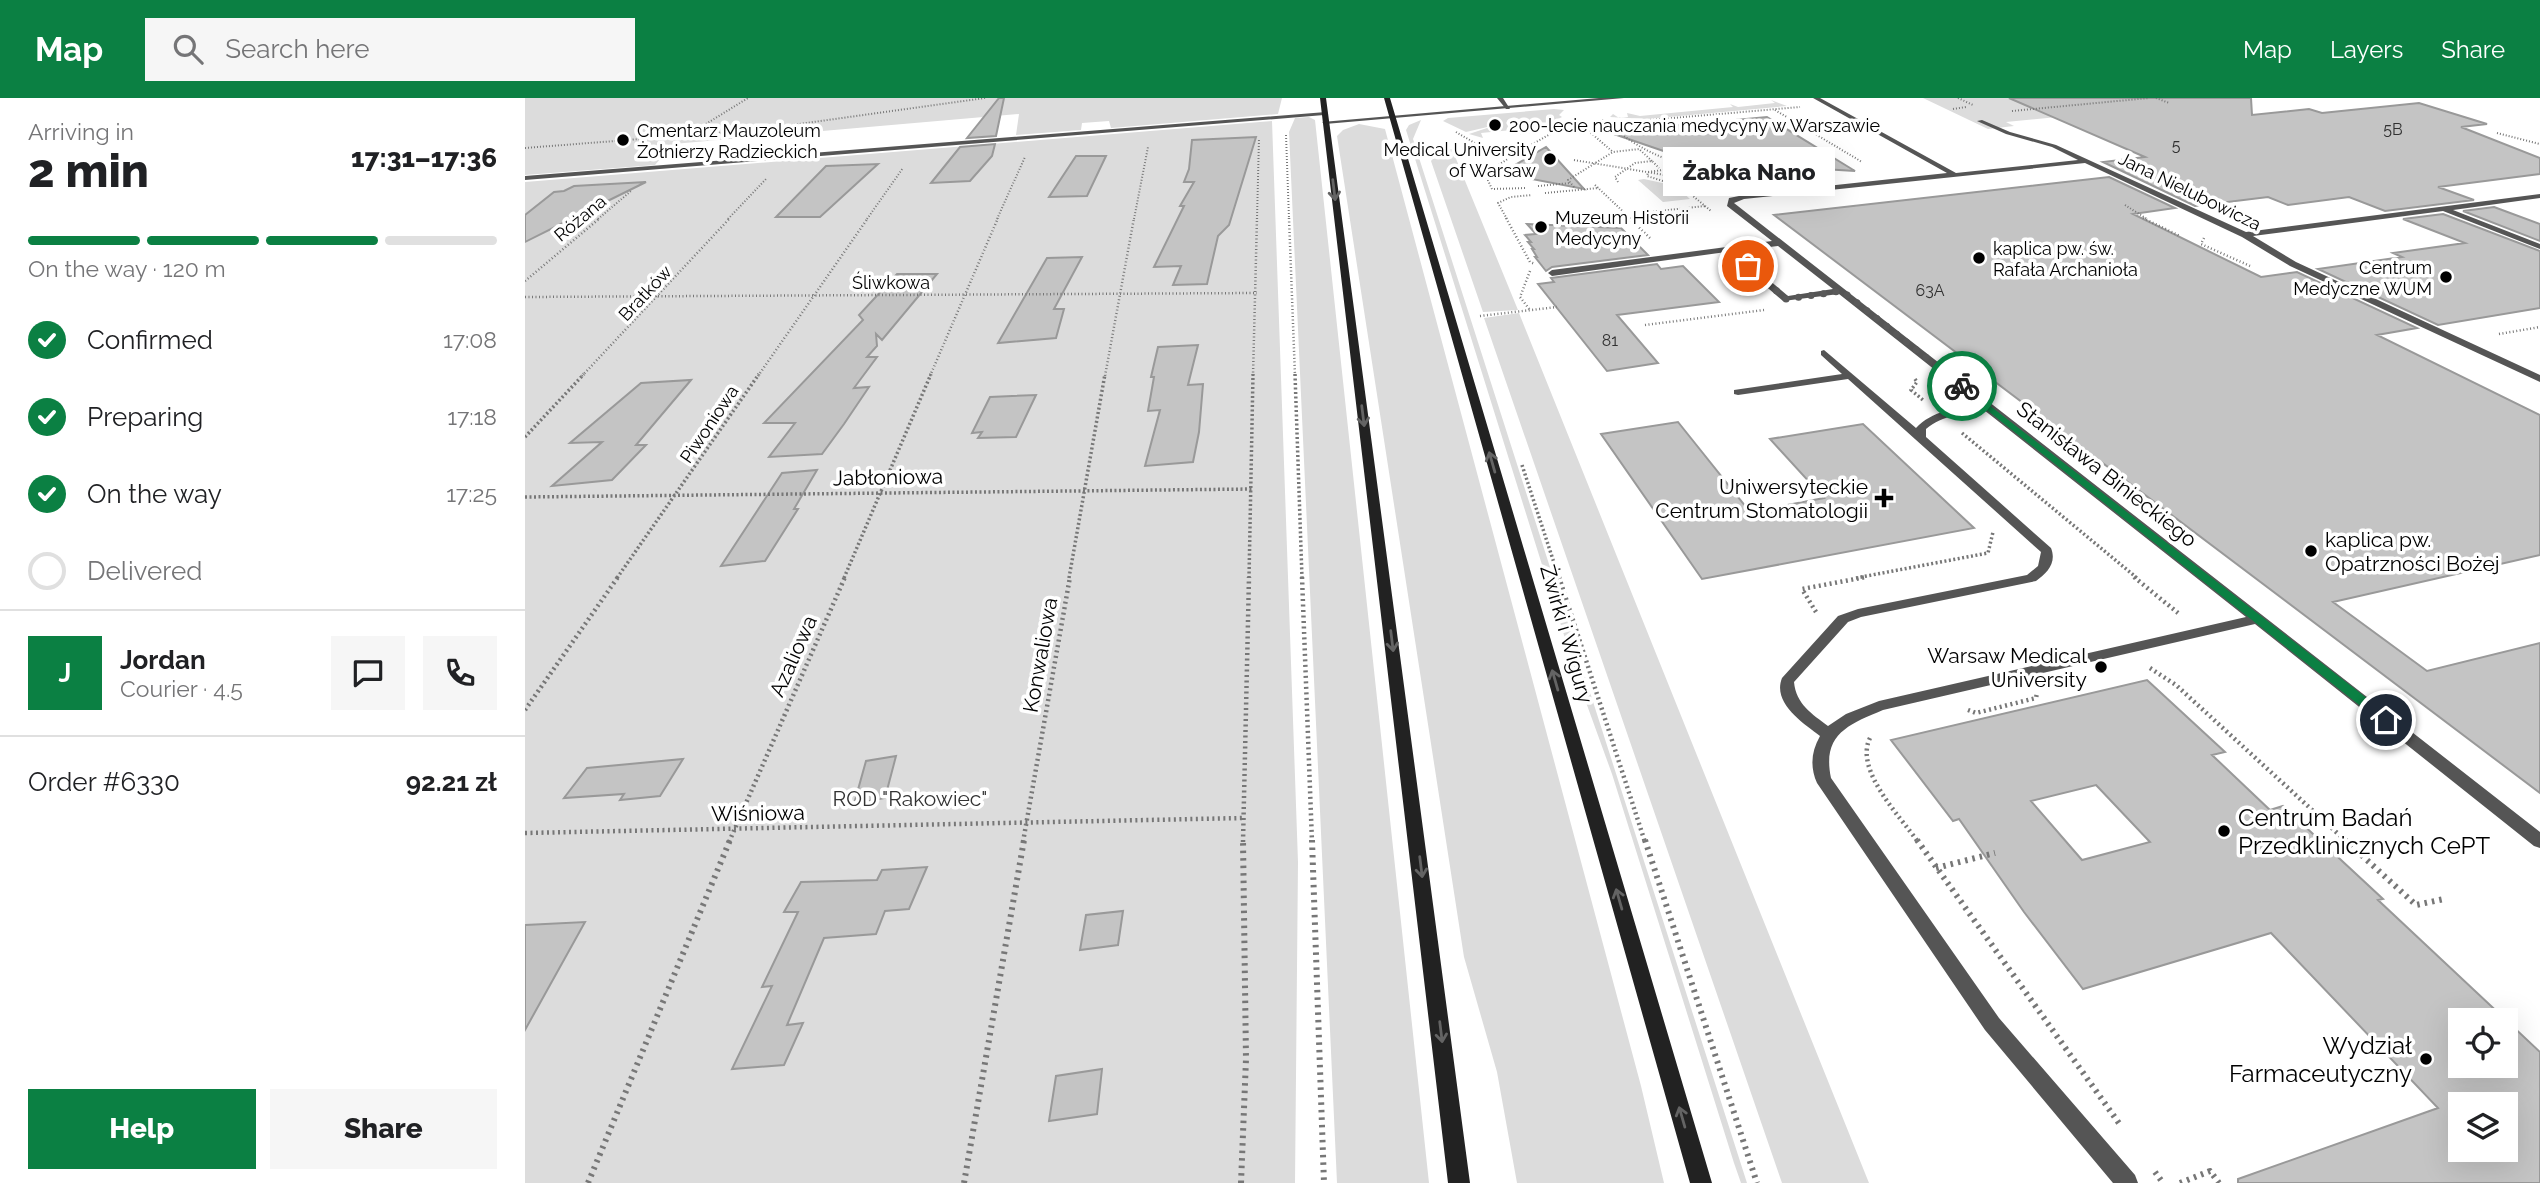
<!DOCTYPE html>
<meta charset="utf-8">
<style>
body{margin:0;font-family:Raleway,sans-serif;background:#f6f6f6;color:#202124;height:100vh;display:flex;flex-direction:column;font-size:26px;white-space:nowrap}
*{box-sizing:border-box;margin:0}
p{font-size:23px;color:#757577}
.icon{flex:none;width:38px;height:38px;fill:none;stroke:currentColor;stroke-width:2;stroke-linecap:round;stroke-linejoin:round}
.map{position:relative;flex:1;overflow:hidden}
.side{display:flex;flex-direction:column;background:#fff;width:525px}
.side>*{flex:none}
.tools{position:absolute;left:1923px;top:910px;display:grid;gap:14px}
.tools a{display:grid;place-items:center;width:70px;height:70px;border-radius:0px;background:#fff;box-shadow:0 7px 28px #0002;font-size:35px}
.pin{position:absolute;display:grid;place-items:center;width:60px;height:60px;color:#fff;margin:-30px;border:4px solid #fff;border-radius:50%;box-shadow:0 2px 7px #0007}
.courier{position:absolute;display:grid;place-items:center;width:70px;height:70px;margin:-35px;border:5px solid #0b8043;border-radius:50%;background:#fff;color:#222;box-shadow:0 2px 9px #0007}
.bubble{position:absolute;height:49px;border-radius:0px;background:#fff;box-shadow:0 7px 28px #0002;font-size:23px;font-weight:800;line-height:49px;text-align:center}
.head em{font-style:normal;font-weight:800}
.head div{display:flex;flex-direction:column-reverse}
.head{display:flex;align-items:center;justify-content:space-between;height:119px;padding:0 28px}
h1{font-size:46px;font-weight:800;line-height:52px}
.bar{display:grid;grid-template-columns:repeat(4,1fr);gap:10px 7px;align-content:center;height:84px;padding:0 28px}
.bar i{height:9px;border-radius:5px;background:#e0e0e0}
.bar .selected{background:#0b8043}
.bar p{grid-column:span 4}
.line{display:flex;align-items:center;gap:18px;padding:0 28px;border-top:2px solid #e0e0e0}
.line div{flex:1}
.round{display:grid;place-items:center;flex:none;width:74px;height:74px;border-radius:0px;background:#f6f6f6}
ol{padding:0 28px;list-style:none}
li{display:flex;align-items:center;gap:21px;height:77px}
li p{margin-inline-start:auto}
li .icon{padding:7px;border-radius:50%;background:#0b8043;color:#fff;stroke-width:4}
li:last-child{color:#757577}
li i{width:38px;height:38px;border:4px solid #e0e0e0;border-radius:50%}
.button{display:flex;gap:14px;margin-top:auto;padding:14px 28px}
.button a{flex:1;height:80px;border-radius:0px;background:#0b8043;color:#fff;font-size:28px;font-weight:800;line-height:80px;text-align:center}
.button a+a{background:#f6f6f6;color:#202124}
header{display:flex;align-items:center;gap:42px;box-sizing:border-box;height:98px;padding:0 35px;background:#0b8043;color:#fff}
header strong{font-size:33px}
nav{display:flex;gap:38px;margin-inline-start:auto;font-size:24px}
.search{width:490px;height:63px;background:#f6f6f6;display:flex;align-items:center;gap:18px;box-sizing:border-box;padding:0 24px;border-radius:0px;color:#757577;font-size:26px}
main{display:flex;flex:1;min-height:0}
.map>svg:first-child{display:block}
.green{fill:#dcdcdc}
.building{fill:#c4c4c4;stroke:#999;stroke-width:2;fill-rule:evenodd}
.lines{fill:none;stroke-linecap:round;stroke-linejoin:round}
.path-far4{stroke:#777;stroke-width:2;stroke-dasharray:1 2;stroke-linecap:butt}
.path-far3{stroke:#777;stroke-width:2.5;stroke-dasharray:1 2.5;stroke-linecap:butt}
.path-far2{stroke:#777;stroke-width:3.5;stroke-dasharray:2 2.5;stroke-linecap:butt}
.path-far1{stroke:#777;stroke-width:4.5;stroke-dasharray:2 3.5;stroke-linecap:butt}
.path{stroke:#777;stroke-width:6;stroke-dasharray:2.5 5;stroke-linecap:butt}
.lane{fill:#555;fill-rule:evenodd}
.street{fill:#555;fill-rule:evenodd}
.secondary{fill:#222;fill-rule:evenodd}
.oneway{stroke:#646464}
.route{fill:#0b8043}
.done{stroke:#595959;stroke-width:7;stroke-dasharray:0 12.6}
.poi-dot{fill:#000;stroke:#fff;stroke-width:2.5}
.labels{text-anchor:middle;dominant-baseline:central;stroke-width:7;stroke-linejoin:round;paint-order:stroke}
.far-number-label{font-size:16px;fill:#313131}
.far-poi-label{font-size:18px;fill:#000;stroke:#fff;text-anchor:start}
.far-street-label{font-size:18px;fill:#000;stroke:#fff}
.street-label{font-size:21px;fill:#000;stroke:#fff}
.poi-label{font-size:21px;fill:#000;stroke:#fff;text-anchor:end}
.park-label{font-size:21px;fill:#333;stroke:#fff}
.near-poi-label{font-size:24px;fill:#000;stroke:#fff;text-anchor:start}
</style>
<header>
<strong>Map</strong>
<div class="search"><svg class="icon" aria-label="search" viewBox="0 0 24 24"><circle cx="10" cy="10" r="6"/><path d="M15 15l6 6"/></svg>Search here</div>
<nav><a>Map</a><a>Layers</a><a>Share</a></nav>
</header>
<main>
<section class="side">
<div class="head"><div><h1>2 min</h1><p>Arriving in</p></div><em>17:31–17:36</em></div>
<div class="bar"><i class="selected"></i><i class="selected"></i><i class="selected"></i><i></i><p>On the way · 120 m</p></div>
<ol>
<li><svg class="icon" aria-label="check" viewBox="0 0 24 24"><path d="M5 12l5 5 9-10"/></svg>Confirmed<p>17:08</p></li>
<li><svg class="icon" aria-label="check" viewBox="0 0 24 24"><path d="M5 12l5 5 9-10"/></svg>Preparing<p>17:18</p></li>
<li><svg class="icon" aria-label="check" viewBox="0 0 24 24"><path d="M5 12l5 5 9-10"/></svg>On the way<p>17:25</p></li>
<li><i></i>Delivered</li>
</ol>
<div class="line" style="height:126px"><b class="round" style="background:#0b8043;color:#fff">J</b><div><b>Jordan</b><p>Courier · 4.5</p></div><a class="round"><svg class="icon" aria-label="chat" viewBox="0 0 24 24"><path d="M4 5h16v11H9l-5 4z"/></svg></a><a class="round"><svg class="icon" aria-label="phone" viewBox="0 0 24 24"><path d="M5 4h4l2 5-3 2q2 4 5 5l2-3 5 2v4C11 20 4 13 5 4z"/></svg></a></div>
<div class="line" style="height:91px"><div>Order #6330</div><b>92.21 zł</b></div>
<div class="button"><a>Help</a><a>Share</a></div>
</section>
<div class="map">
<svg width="2015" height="1085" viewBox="0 0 2015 1085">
<rect width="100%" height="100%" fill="#fff"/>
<!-- green -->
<path class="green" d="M0,0H757L753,16L586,30L584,23L557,25L556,32L491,37L494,16L148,46L130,67L0,77Z
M1398,0H1725L1481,24L1489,28L1463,31Z
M1246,2L1262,8L1122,21L1085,19L1088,16L1094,20L1103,19L1102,15L1115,18L1208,9L1205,6L1213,9L1250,5Z
M1029,11L1039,12L1034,17L1037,19C1022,27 1009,37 991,37L987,32L956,35L958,40L944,36L971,27L941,34L918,23L923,20Z
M784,19L790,22L904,1085H812L764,34L770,20Z
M896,22L888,41L1222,1085H1216L1209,1065L1087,676L1054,585L881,32L884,27Z
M747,23L773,764L770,1085H0V84Z
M834,26L860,31L1116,988L1139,1085H992L972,974L939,859L812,38L818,32Z
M915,51H927L993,212L958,214L906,63Z
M1119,81L1151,88L1165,101L1138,104L1113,82Z
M994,215L1344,1085H1257L959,220Z"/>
<!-- building -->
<path class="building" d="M474,0H479L471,38L442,40Z
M1484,0H1726L1727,17L1784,11L1797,15L1894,5L1962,26L1936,29L2015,60V76L1913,89L1949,102L1860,113L1824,99L1763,107L1743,99L1670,108L1578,64L1620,59Z
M1242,19L1330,73L1203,65L1153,58L1083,34Z
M731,39L704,127L693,138L682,186L648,187L656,168L629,169L659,108H655L669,84H659L664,71L667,42Z
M470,46L467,58L445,83L406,85L435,49Z
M1021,49L1059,91L976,75Z
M551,58H581L562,98L524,99Z
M353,66L295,119H251L301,68Z
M1584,79L1650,110L1608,116L1736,179L1772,174L1892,230L1852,237L2015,317V457L1808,504L1902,573L2015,545V695L1249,117Z
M121,84L42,123L0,144V117L29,94L39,93L49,88Z
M1969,109L2015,126V143L1938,113Z
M1918,116L2015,153V210L1913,227L1793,171L1877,159L1868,155L1940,145L1878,121Z
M1002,126L1096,130L1123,157L1027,169L1021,173L1010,159H1012L1007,151H1009L1003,144H1006L1000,137L1011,136Z
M557,159L529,211H539L531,240L473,245L522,160Z
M1132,166L1136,171L1158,168L1194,204L1092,217L1133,265L1082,273L1013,186L1029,184L1026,180Z
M372,176H412L357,242L351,236L352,248L342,259H352L329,290L344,289L319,326L297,356L244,359L270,325H239L338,222L334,217Z
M673,247L663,287L678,286L674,334L668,364L620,368L635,312L623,313L629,279H626L633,249Z
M166,282L111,347H121L87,382L27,388L77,344L45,345L116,285Z
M511,297L491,339L453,340L457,334L447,335L465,299Z
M1153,324L1225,414L1299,400L1245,341L1338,326L1449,430L1177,481L1076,336Z
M292,372L269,411H273L240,463L196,468L257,375Z
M1622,582L1700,654L1687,657L1745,712L1758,708L1858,801L1853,802L1981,922H1936V968H1981V922L2015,954V1085H1713V1081L1913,1010L1746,835L1558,891L1499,814L1434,721L1428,723L1366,642ZM1571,687L1625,744L1557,762L1506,703ZM1936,1006H1981V1052H1936Z
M371,658L360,700L329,706L341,663Z
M158,661L135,698L95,702L99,696L39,700L62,670Z
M402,769L384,811L360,813L351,836L299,840L262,927L278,925L259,967L207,971L247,888L237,889L273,814H259L276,784L352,782L357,772Z
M598,813L593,847L555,852L561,817Z
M60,824L0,932V827Z
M577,971L572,1016L524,1023L531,978Z"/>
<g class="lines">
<!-- path-far4 -->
<path class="path-far4" d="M1433,0L1448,7
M1631,0L1644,5
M1428,11L1441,9
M1250,12L1337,64
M1487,13L1624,0
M1077,22L1087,29L1113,23L1275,9
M1052,23L1088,54
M1087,29C1134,67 1173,73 1233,73
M931,34L953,47L972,50
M1972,35L2015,46
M163,37L223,0
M761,37L764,121
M1004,48L1045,25
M0,50L231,32L460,0
M987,58L960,76L967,91L1001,90
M1049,62L1146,78
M1145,71L1161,75L1162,79L1138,83L1122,78L1123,74Z
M1161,82L1204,78
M1150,83L1186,113
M1093,84L1090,79L1110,65L1127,63L1134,70
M1070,87L1106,121
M1013,88L1046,85
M1049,89L1043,82L1088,54L1114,51L1127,63
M1020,95L1074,90
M1600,107L1622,121
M1125,114L1180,108
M73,121L106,93
M203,121L241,81
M342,121L378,70
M472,121L500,59
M609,121L623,49
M732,121L734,40
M982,121L973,105L986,99L1007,97"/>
<!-- path-far3 -->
<path class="path-far3" d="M764,120L770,278
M981,120L1005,164L1010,166
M1104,120L1125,140
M1618,120L1655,138
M1679,140L1676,146L1725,168
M1005,173L995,199L1005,212
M0,183L75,120
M0,199L732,195
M955,218L1032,209
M1120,227L1239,212
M1974,236L2015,229
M57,278L205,120
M233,278L343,120
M405,278L473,120
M580,278L609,120
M728,278L732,120"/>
<!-- path-far2 -->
<path class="path-far2" d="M770,276L777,480
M1390,281L1392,284L1386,292L1398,302
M1437,335L1612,480
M0,339L59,276
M997,367L1034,480
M0,399L727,391
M92,480L234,276
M319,480L406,276
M544,480L580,276
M724,480L728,276
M1331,480L1463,455L1468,434"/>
<!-- path-far1 -->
<path class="path-far1" d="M777,479L787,744
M1034,479L1120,744
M1609,479L1653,515
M1291,514L1277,491L1341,479
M1625,570L1651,587L1822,744
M0,612L93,479
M1443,612L1451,615L1511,600L1512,595
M1345,640C1329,672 1375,718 1393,744
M0,735L718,720
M204,744L320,479
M498,744L545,479
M718,744L724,479"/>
<!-- path -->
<path class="path" d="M787,742L799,1085
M1120,742L1232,1085
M1392,742L1596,1028
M1820,742L1891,807L1919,801
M1411,770L1470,755
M1630,1074L1638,1085
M63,1085L205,742
M439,1085L499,742
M716,1085L721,961L718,742
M1655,1085L1685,1073L1694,1085"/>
<!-- lane -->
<path class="lane" d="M972,0H978L985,11H981Z
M1288,0H1295L1431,75L1553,62L1527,49L1481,36L1452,23L1457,22L1485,34L1531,47L1721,134L2015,96V100L1928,112L2015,146V151L1918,113L1728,138L1771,164L2015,277V284L1765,168L1717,139L1560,65L1219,101L1209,105L2015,734V750L2009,748L1730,526L1358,612C1322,627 1297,637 1306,680L1474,920L1610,1077L1613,1085H1588L1460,932L1292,685C1285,669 1286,654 1295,638C1278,625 1247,605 1257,580L1313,518L1333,511L1502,477L1513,468L1516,454L1323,281L1213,297L1209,296V292L1317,276L1296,257V253L1299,252L1391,330C1407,313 1430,310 1453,306L1314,196L1258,203L1201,154L1027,178L1023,175L1027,172L1247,143L1202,108L1204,100L1219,97L1422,75ZM1253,148L1308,191L1263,198L1210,153ZM1459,312L1721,519L1354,603L1321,616L1303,628C1287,616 1271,606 1269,584L1323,524L1336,519L1511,483C1522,475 1532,465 1526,450L1401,339V331C1418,317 1439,315 1459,312Z
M801,14L799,17L0,82V78Z"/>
<!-- street -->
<path class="street" d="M1074,0H1099L800,26L797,24Z"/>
<!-- secondary -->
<path class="secondary" d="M795,0H801L945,1085H923Z
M859,0H865L1187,1085H1165Z"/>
</g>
<!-- one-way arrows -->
<defs><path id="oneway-shaft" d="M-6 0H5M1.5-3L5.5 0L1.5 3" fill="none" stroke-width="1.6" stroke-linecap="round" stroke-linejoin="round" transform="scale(1.75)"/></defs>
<g class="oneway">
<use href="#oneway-shaft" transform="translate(809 92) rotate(83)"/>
<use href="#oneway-shaft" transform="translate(838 318) rotate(83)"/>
<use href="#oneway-shaft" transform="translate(967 364) rotate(-106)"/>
<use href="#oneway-shaft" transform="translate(867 543) rotate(83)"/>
<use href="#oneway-shaft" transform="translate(1030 582) rotate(-106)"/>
<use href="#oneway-shaft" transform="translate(896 769) rotate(83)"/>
<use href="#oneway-shaft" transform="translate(1094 801) rotate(-106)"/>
<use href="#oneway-shaft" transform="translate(916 934) rotate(83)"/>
<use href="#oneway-shaft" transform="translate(1157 1019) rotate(-106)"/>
</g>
<!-- route -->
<path class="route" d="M1437,286L1866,619V625H1857L1434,290Z"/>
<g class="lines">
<!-- done -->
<path class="done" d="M1223,168L1261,201L1317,193L1437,288"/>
</g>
<!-- markers -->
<g class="poi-dot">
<circle cx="970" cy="27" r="7"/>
<circle cx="98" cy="42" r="7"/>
<circle cx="1025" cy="61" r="7"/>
<circle cx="1016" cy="129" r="7"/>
<circle cx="1454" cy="160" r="7"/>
<circle cx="1921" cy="179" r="7"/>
<path d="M1355.5 389.5h7v7h7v7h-7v7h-7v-7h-7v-7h7z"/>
<circle cx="1786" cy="453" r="7"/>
<circle cx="1576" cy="569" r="7"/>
<circle cx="1699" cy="733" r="7"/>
<circle cx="1901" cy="961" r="7"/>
</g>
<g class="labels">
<!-- far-number labels -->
<g class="far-number-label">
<text x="1868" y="31">5B</text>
<text x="1651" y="47">5</text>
<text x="1405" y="192">63A</text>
<text x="1085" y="242">81</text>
</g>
<!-- far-poi labels -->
<g class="far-poi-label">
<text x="984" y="27">200-lecie nauczania medycyny w Warszawie</text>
<text x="112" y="32">Cmentarz Mauzoleum<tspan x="112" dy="21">Żołnierzy Radzieckich</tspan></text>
<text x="1011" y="51" text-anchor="end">Medical University<tspan x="1011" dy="21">of Warsaw</tspan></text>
<text x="1030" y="119">Muzeum Historii<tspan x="1030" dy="21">Medycyny</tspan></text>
<text x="1468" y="150">kaplica pw. św.<tspan x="1468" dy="21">Rafała Archanioła</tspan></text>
<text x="1907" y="169" text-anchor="end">Centrum<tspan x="1907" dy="21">Medyczne WUM</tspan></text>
</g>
<!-- far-street labels -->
<g class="far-street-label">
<text transform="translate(1665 93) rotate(26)">Jana Nielubowicza</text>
<text transform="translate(55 120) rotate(-40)">Różana</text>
<text x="366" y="184">Śliwkowa</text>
<text transform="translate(120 195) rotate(-47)">Bratków</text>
<text transform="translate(184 326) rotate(-56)">Piwoniowa</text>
</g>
<!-- street labels -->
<g class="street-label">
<text transform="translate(1582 376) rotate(38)">Stanisława Binieckiego</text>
<text transform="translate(363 379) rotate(-1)">Jabłoniowa</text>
<text transform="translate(1042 536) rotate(74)">Żwirki i Wigury</text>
<text transform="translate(515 557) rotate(-80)">Konwaliowa</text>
<text transform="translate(268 558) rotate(-66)">Azaliowa</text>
<text transform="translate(233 715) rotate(-1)">Wiśniowa</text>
</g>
<!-- poi labels -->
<g class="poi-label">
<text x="1343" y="388">Uniwersyteckie<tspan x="1343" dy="24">Centrum Stomatologii</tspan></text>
<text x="1800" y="441" text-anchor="start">kaplica pw.<tspan x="1800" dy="24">Opatrzności Bożej</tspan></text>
<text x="1562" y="557">Warsaw Medical<tspan x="1562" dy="24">University</tspan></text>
</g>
<!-- park labels -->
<g class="park-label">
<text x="385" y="700">ROD "Rakowiec"</text>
</g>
<!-- near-poi labels -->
<g class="near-poi-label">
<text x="1713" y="719">Centrum Badań<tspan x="1713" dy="28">Przedklinicznych CePT</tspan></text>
<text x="1887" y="947" text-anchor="end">Wydział<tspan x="1887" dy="28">Farmaceutyczny</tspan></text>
</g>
</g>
</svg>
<div class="tools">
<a><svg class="icon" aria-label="locate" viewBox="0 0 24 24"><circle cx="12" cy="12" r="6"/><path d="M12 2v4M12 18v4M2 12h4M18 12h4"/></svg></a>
<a><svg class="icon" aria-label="layers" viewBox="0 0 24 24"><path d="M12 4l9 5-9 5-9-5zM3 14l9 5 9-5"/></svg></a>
</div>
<div class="pin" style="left:1223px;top:168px;background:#ea580c"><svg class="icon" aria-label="bag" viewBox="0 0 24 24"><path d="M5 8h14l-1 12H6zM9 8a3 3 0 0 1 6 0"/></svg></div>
<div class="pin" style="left:1861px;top:622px;background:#1f2937"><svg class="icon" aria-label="home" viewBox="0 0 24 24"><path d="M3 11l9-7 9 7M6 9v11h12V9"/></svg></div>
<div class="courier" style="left:1437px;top:288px"><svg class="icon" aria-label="bike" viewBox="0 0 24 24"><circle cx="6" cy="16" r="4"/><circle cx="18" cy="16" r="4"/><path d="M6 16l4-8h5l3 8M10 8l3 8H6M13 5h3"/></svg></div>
<div class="bubble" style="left:1138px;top:49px;width:172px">Żabka Nano</div>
</div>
</main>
